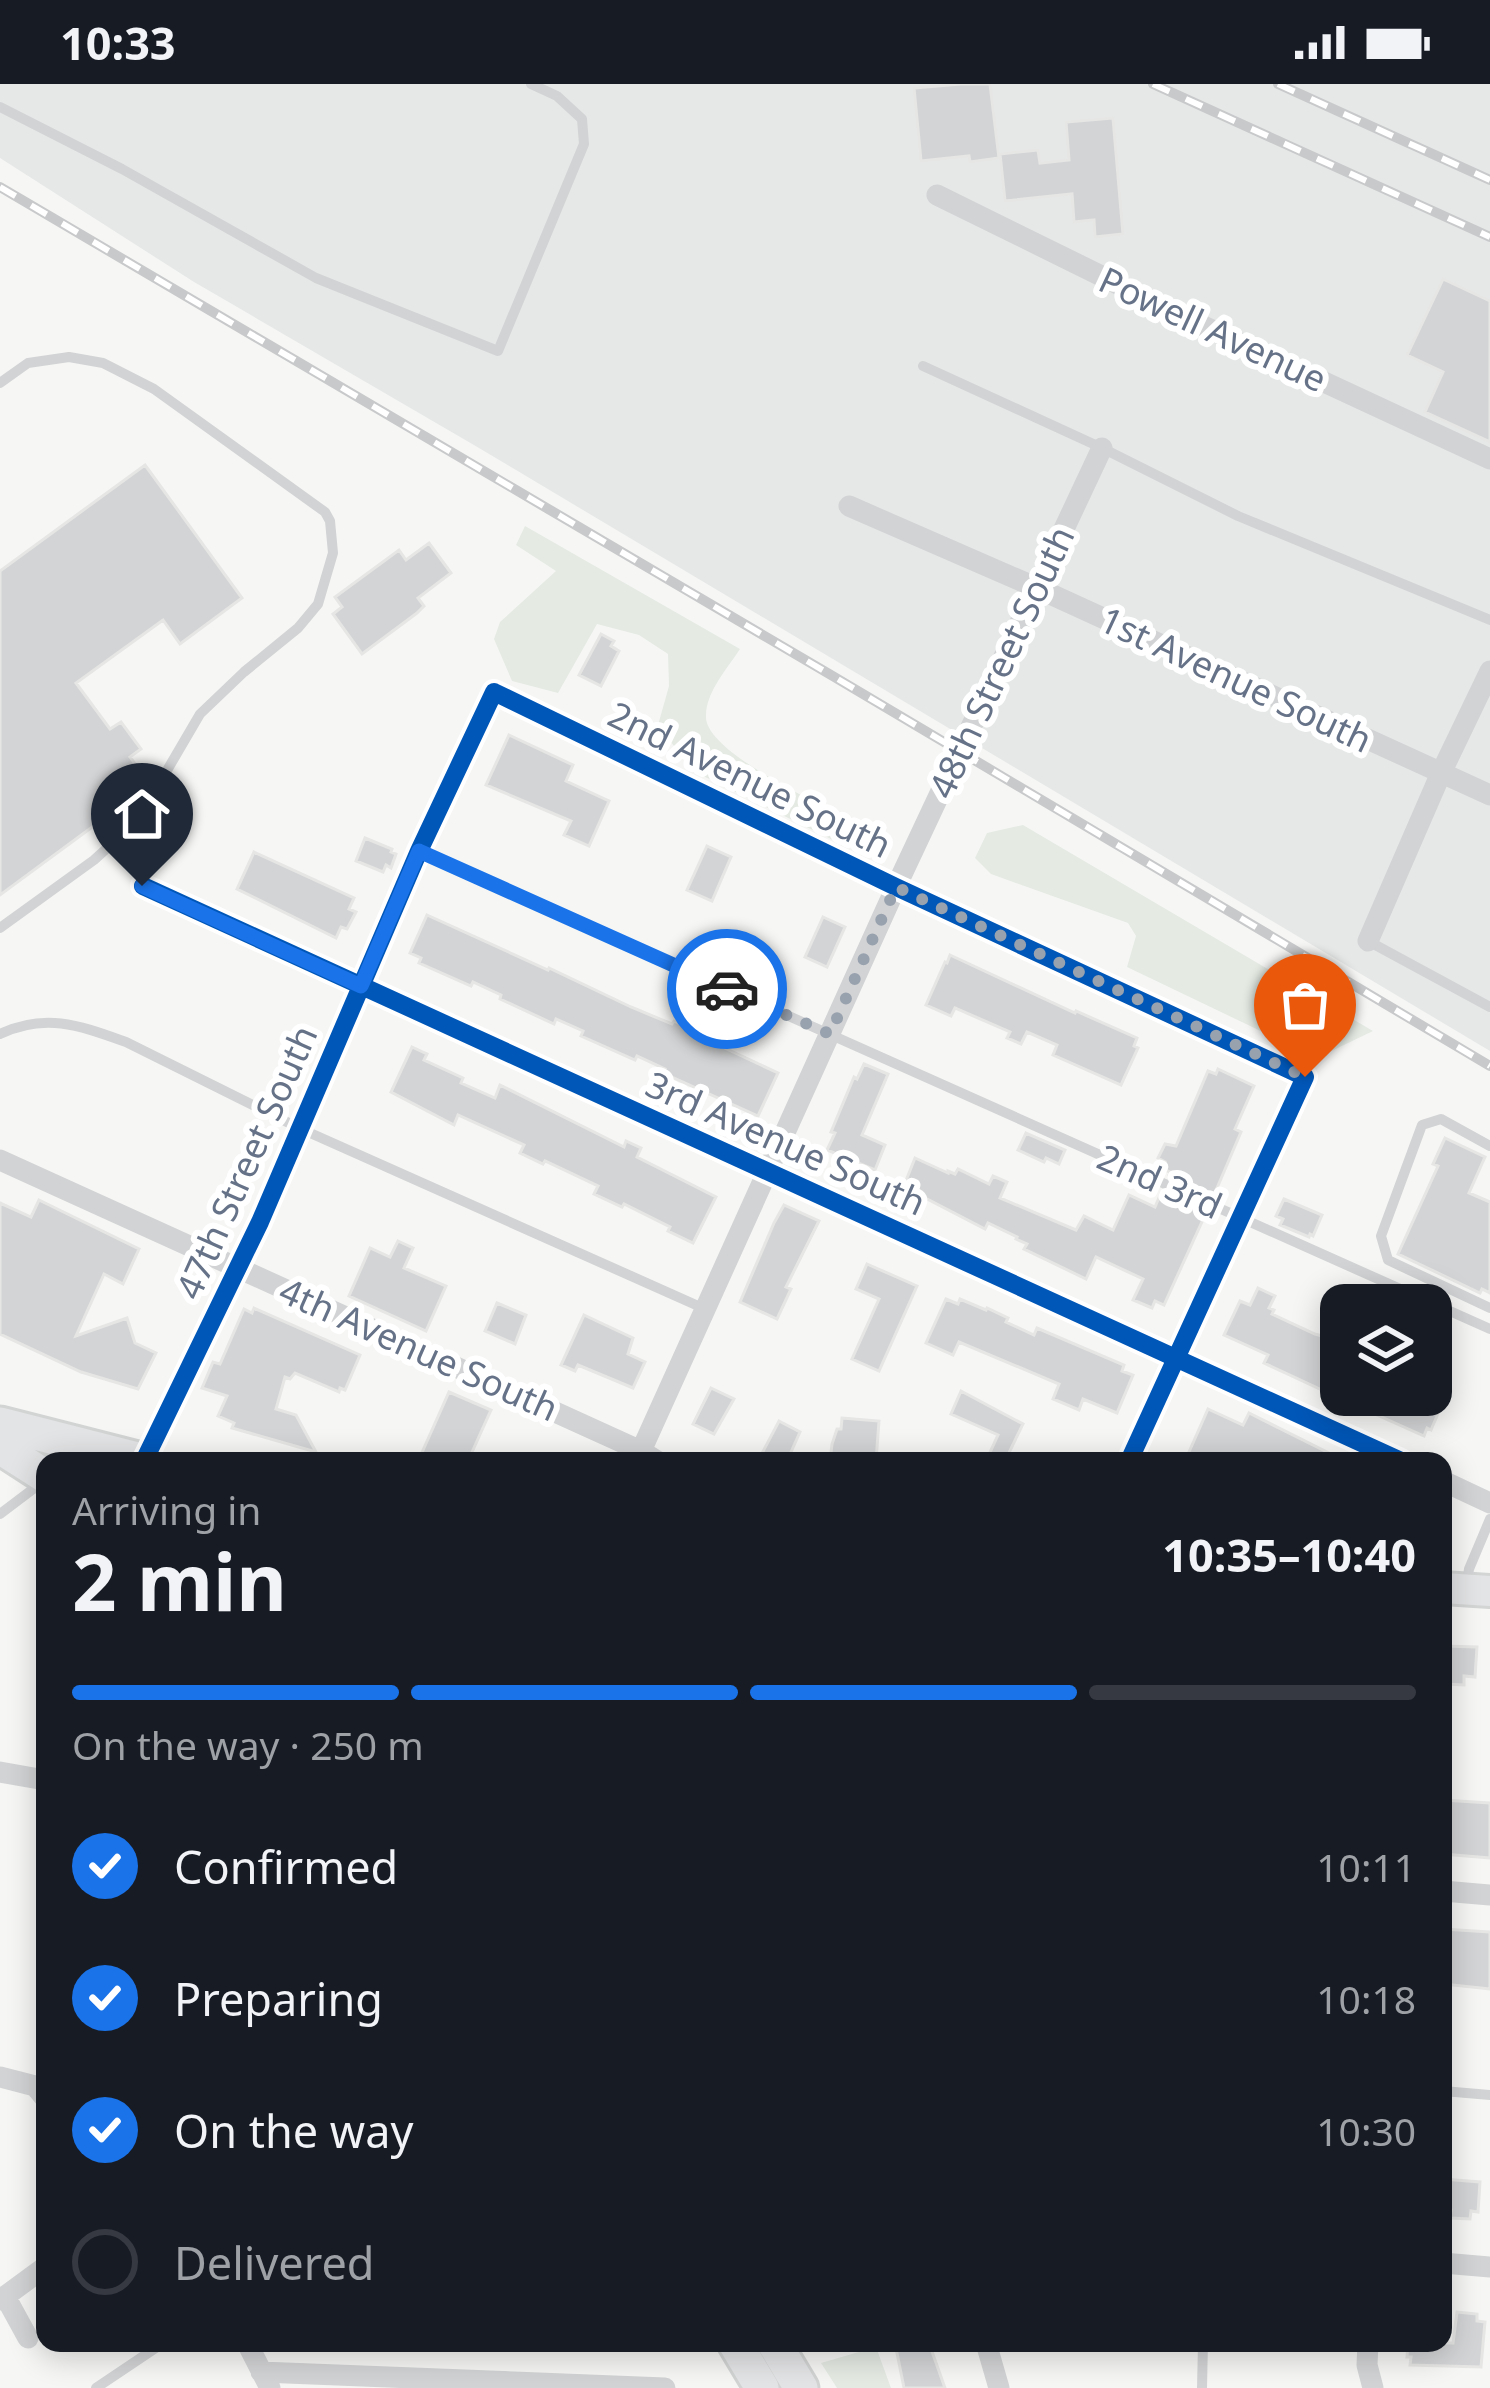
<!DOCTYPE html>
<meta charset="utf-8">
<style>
body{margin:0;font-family:"Noto Sans",sans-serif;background:#20242c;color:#f1f3f6;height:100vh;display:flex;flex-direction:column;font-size:45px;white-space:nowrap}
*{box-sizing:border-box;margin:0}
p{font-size:39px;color:#9ea1a6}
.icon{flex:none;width:66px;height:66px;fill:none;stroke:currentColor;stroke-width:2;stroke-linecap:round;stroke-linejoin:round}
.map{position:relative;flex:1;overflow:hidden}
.sheet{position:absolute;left:36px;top:1368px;width:1416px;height:900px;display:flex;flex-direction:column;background:#171b24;border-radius:24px;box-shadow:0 6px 30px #0003}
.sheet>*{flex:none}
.tools{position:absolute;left:1320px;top:1200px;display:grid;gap:24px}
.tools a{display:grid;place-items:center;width:132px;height:132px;border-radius:24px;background:#171b24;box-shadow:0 6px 30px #0003;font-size:60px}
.pin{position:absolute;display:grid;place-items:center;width:102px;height:102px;color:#fff;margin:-123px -51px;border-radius:50% 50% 50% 0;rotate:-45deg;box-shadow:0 0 12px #0007}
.pin .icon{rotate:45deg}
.courier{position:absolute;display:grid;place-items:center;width:120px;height:120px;margin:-60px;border:9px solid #1a73e8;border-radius:50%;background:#fff;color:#222;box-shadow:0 3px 15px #0007}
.head em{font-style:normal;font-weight:700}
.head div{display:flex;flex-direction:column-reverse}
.head{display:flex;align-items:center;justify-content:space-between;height:204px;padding:0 36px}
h1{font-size:78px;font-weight:700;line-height:90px}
.bar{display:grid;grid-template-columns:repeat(4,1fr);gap:18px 12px;align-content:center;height:144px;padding:0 36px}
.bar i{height:15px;border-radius:9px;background:#363941}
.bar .current{background:#1a73e8}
.bar p{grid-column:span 4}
ol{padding:0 36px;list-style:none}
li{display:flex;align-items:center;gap:36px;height:132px}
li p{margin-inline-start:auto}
li .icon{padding:12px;border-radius:50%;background:#1a73e8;color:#fff;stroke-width:4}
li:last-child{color:#9ea1a6}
li i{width:66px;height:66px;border:6px solid #363941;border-radius:50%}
.status{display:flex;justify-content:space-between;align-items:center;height:84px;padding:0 60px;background:#171b24;direction:ltr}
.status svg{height:33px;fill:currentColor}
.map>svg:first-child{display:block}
.built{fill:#e6e8e8}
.green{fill:#e5eae3}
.building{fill:#d3d4d5;stroke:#e6e6e5;stroke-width:3}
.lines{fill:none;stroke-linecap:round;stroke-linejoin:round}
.secondary-casing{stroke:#d3d5d5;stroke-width:36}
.primary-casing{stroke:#d2d4d4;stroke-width:39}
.lane{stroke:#d2d3d4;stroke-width:10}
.street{stroke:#d2d3d4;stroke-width:21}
.secondary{stroke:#e3e4e5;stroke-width:30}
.primary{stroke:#e3e4e5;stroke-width:33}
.rail-casing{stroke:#c8c9ca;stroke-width:10}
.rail{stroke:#fff;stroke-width:6;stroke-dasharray:18;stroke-linecap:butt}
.cycleway-casing{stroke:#fff;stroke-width:26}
.cycleway{stroke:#0057b8;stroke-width:18}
.done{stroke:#98a1ae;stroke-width:12;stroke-dasharray:0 21.6}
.route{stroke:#1a73e8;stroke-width:15}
.labels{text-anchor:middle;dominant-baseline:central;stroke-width:12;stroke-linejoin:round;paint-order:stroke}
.street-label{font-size:36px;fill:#657287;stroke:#fff}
</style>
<div class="status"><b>10:33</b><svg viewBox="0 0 49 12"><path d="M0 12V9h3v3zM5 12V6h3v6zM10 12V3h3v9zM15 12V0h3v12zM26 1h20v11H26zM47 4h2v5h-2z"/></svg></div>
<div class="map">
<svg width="1490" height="2304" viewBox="0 0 1490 2304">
<rect width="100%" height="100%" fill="#f6f7f5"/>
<!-- built -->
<path class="built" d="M0,0H1490V967L479,364L194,198L0,74Z"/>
<!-- green -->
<path class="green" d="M525,442L740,565C727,585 706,608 706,632C704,667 818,719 847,735L835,757L693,687L658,641L669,602L668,570L639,551L597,540L558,609L512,597L494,555L500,538L556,487L516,461Z
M1023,741L1373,947L1317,974L1127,883L1136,852L1128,839L991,790L975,774L987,749Z
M876,2263L891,2304H837L821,2279Z"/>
<!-- building -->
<path class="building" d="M961,0H990L999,74L970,78L969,72L921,77L914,4Z
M1113,34L1123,150L1095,153L1094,136L1074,138L1072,110L1005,117L1000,70L1038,66L1040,79L1069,76L1066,38Z
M1443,195L1490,217V358L1425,328L1443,288L1407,271Z
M145,381L242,514L180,560L163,536L76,599L110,645L121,638L141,665L130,673L142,689L124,715L99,738L0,811V487Z
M429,459L451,489L418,514L424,522L417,529L362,570L333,530L342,523L335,513L399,466L406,476Z
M601,550L614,557L611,562L619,567L601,602L579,591Z
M509,651L573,681L566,697L609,717L589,762L564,751L571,737L486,701Z
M365,754L392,765L391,768L396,770L391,784L386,781L383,788L356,777Z
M707,762L731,773L712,817L687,806Z
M254,768L354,814L349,825L356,828L347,845L341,843L336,854L237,805Z
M427,831L548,886L549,884L631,923L672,940L674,937L688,943L686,946L778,989L758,1032L663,989L665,985L637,972L635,976L581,952L583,947L556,935L554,940L500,915L501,911L473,898L471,902L419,879L421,874L410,869Z
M823,833L845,843L827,883L805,873Z
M950,871L1075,929L1076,927L1137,954L1134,962L1138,964L1121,1001L1053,971L1057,961L1027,948L1021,960L1007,954L1010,948L955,924L951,932L926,921L945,878L947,879Z
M412,963L427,970L424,976L463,994L461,999L495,1014L500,1001L624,1063L626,1057L641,1064L637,1073L716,1113L693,1159L668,1147L670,1143L624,1120L622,1123L594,1110L598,1102L545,1077L543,1080L520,1069L524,1061L458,1031L454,1041L391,1008Z
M864,980L888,990L862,1051L885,1061L875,1086L827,1066L835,1049L831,1048L854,993L857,995Z
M1218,985L1254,1002L1235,1045L1241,1048L1214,1111L1169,1091L1170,1088L1162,1085L1165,1078L1158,1074L1165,1060L1176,1062L1208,987L1216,990Z
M1026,1049L1065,1066L1059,1080L1046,1074L1044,1078L1018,1066Z
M1445,1054L1485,1073L1469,1109L1490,1118V1209L1482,1205L1480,1209L1398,1170L1438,1082L1433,1080Z
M915,1074L948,1089V1087L955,1090L958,1085L989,1100L993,1092L1007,1098L1000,1114L1076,1146L1084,1132L1113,1146L1129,1111L1155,1123L1161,1109L1206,1129L1164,1221L1155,1217L1152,1224L1133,1216L1143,1195L1096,1173L1086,1195L1024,1165L1027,1160L1016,1155L1017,1153L988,1139L985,1145L927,1115L924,1120L901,1109Z
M1284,1115L1322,1131L1313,1152L1310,1150L1309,1153L1280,1141L1283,1135L1276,1132Z
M39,1116L139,1165L123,1200L104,1190L76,1252L127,1234L135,1259L156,1269L138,1305L81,1288L0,1250V1119L31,1133Z
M784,1121L819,1137L786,1203L791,1205L777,1235L740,1218L774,1139Z
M398,1157L413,1164L404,1184L446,1202L426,1247L349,1212L370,1164L390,1173Z
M867,1180L917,1202L879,1287L852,1275L879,1215L856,1205Z
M1258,1204L1275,1212L1269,1224L1274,1226L1272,1230L1315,1250L1322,1252L1324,1247L1341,1255V1264L1322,1306L1264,1279L1268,1271L1224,1251L1240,1217L1250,1221Z
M946,1215L958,1220L960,1215L986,1226L987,1224L1008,1234L1006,1238L1034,1251L1037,1244L1124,1281L1122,1287L1133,1291L1117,1329L1083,1315L1079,1326L1053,1315L1059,1300L959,1258L953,1271L926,1259Z
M497,1219L526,1231L515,1260L485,1247Z
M254,1224L360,1271L345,1306L340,1304L339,1308L295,1289L290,1295L285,1293L276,1325L296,1331L316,1368L232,1344L234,1339L218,1332L227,1312L202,1304L213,1278L220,1280L244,1225L252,1229Z
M584,1231L633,1254L628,1270L645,1278L633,1304L578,1281L575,1287L561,1281Z
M711,1304L734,1315L714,1350L693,1340Z
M961,1307L1023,1340L1005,1377H986L998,1351L951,1330Z
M449,1308L491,1326L468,1377H429L420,1373Z
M1373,1311H1446L1431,1346L1427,1344L1424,1352L1366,1326Z
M1208,1325L1243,1341L1249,1329L1345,1377H1185Z
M842,1334L879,1337L876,1377H830L832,1360L837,1345H841Z
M779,1337L800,1348L787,1377H758Z
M1444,1562L1477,1563L1475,1593L1464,1592V1601L1445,1600Z
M1443,1716L1490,1719V1774L1443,1770Z
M1443,1845L1490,1848V1905L1443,1900Z
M1443,2095L1480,2098L1478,2128L1471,2127L1470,2135L1450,2134L1451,2126L1443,2125Z
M1457,2228L1477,2230V2237L1485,2238L1481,2283L1410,2281L1411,2273H1407L1408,2259H1453Z
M895,2259H929L945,2304H904Z"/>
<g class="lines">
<!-- secondary casing -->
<g class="secondary-casing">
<path id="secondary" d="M1443,1504L1490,1507"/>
</g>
<!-- primary casing -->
<g class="primary-casing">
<path id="primary" d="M0,1340L145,1377
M0,1363L45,1392
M735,2259L762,2304
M774,2259L801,2304"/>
</g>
<!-- lane -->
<path class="lane" d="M0,23L122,85L316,194L498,267L584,60L582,35L557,12L531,0
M923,282L1102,364L1238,432L1490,536
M0,299L28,279L69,273L103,279L154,305L325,428L330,437L333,469L318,520L298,544L244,588L200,630L138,736L94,776L0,844
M419,767L1490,1245
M1368,857L1490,923
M0,950C46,928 81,942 126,958L299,1044L705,1225
M1490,1062L1441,1035L1422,1041L1381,1152L1388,1176L1490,1224
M0,1430L45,1396
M1467,1500L1469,1485L1490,1435
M1443,2007L1490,2011
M96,2304L163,2259
M1202,2304L1203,2259"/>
<!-- street -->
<path class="street" d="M937,111L1199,240L1490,375
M849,422L1035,503L1490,711
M143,802L1401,1377
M1368,857L1441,689L1490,587
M0,1076L641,1367L657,1377
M641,1367L896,803L1102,364
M144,1377L260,1138L419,767L494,608L896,803L1305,993L1129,1377
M1443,1397L1490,1419
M0,1688L45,1696
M1443,1807L1490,1811
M0,1993L35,2002L45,2014
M1443,2179L1490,2183
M5,2212L28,2254
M0,2216L45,2183
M247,2259L270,2304
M986,2259L999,2304
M1368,2259L1367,2281L1373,2304
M261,2288L665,2304"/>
<!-- secondary -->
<use href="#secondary" class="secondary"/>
<!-- primary -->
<use href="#primary" class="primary"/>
<!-- rail casing -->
<g class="rail-casing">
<path id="rail" d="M1153,0L1490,153
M1278,0L1490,96
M0,103L831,591L1490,982"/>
</g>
<!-- rail -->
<use href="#rail" class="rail"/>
<!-- cycleway casing -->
<g class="cycleway-casing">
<path id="cycleway" d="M143,802L1401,1377
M144,1377L260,1138L419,767L494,608L896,803L1305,993L1129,1377"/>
</g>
<!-- cycleway -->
<use href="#cycleway" class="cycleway"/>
</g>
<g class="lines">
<!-- done -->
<path class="done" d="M727,905L830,950L896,803L1305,993"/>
<!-- route -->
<path class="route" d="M142,802L361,902L419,767L727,905"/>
</g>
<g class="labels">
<!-- street labels -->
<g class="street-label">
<text transform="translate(1213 245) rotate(25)">Powell Avenue</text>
<text transform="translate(1001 578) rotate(-65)">48th Street South</text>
<text transform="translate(1236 595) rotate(25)">1st Avenue South</text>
<text transform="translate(750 695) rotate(26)">2nd Avenue South</text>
<text transform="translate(786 1059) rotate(24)">3rd Avenue South</text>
<text transform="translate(246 1078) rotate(-66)">47th Street South</text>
<text transform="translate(1160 1097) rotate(24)">2nd 3rd</text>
<text transform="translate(419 1265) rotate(24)">4th Avenue South</text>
</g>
</g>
</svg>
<div class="tools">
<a><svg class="icon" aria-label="layers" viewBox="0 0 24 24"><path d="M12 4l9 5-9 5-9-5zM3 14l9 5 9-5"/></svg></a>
</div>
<div class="pin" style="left:1305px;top:993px;background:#ea580c"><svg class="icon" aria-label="bag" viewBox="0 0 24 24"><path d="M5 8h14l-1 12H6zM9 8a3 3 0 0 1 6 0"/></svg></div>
<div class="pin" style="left:142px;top:802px;background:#1f2937"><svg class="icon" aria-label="home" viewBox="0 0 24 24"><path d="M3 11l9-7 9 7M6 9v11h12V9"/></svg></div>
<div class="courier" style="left:727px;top:905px"><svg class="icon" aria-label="car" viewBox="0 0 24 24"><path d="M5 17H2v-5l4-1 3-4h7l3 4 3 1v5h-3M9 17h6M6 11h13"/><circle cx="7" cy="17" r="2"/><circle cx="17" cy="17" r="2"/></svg></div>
<section class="sheet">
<div class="head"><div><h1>2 min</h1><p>Arriving in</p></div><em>10:35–10:40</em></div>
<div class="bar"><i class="current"></i><i class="current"></i><i class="current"></i><i></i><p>On the way · 250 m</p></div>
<ol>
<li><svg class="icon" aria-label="check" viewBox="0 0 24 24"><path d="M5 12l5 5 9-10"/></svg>Confirmed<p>10:11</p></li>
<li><svg class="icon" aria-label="check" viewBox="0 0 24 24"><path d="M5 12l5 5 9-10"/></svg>Preparing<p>10:18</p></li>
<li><svg class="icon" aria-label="check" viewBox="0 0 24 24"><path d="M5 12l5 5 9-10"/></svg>On the way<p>10:30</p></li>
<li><i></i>Delivered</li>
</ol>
</section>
</div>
